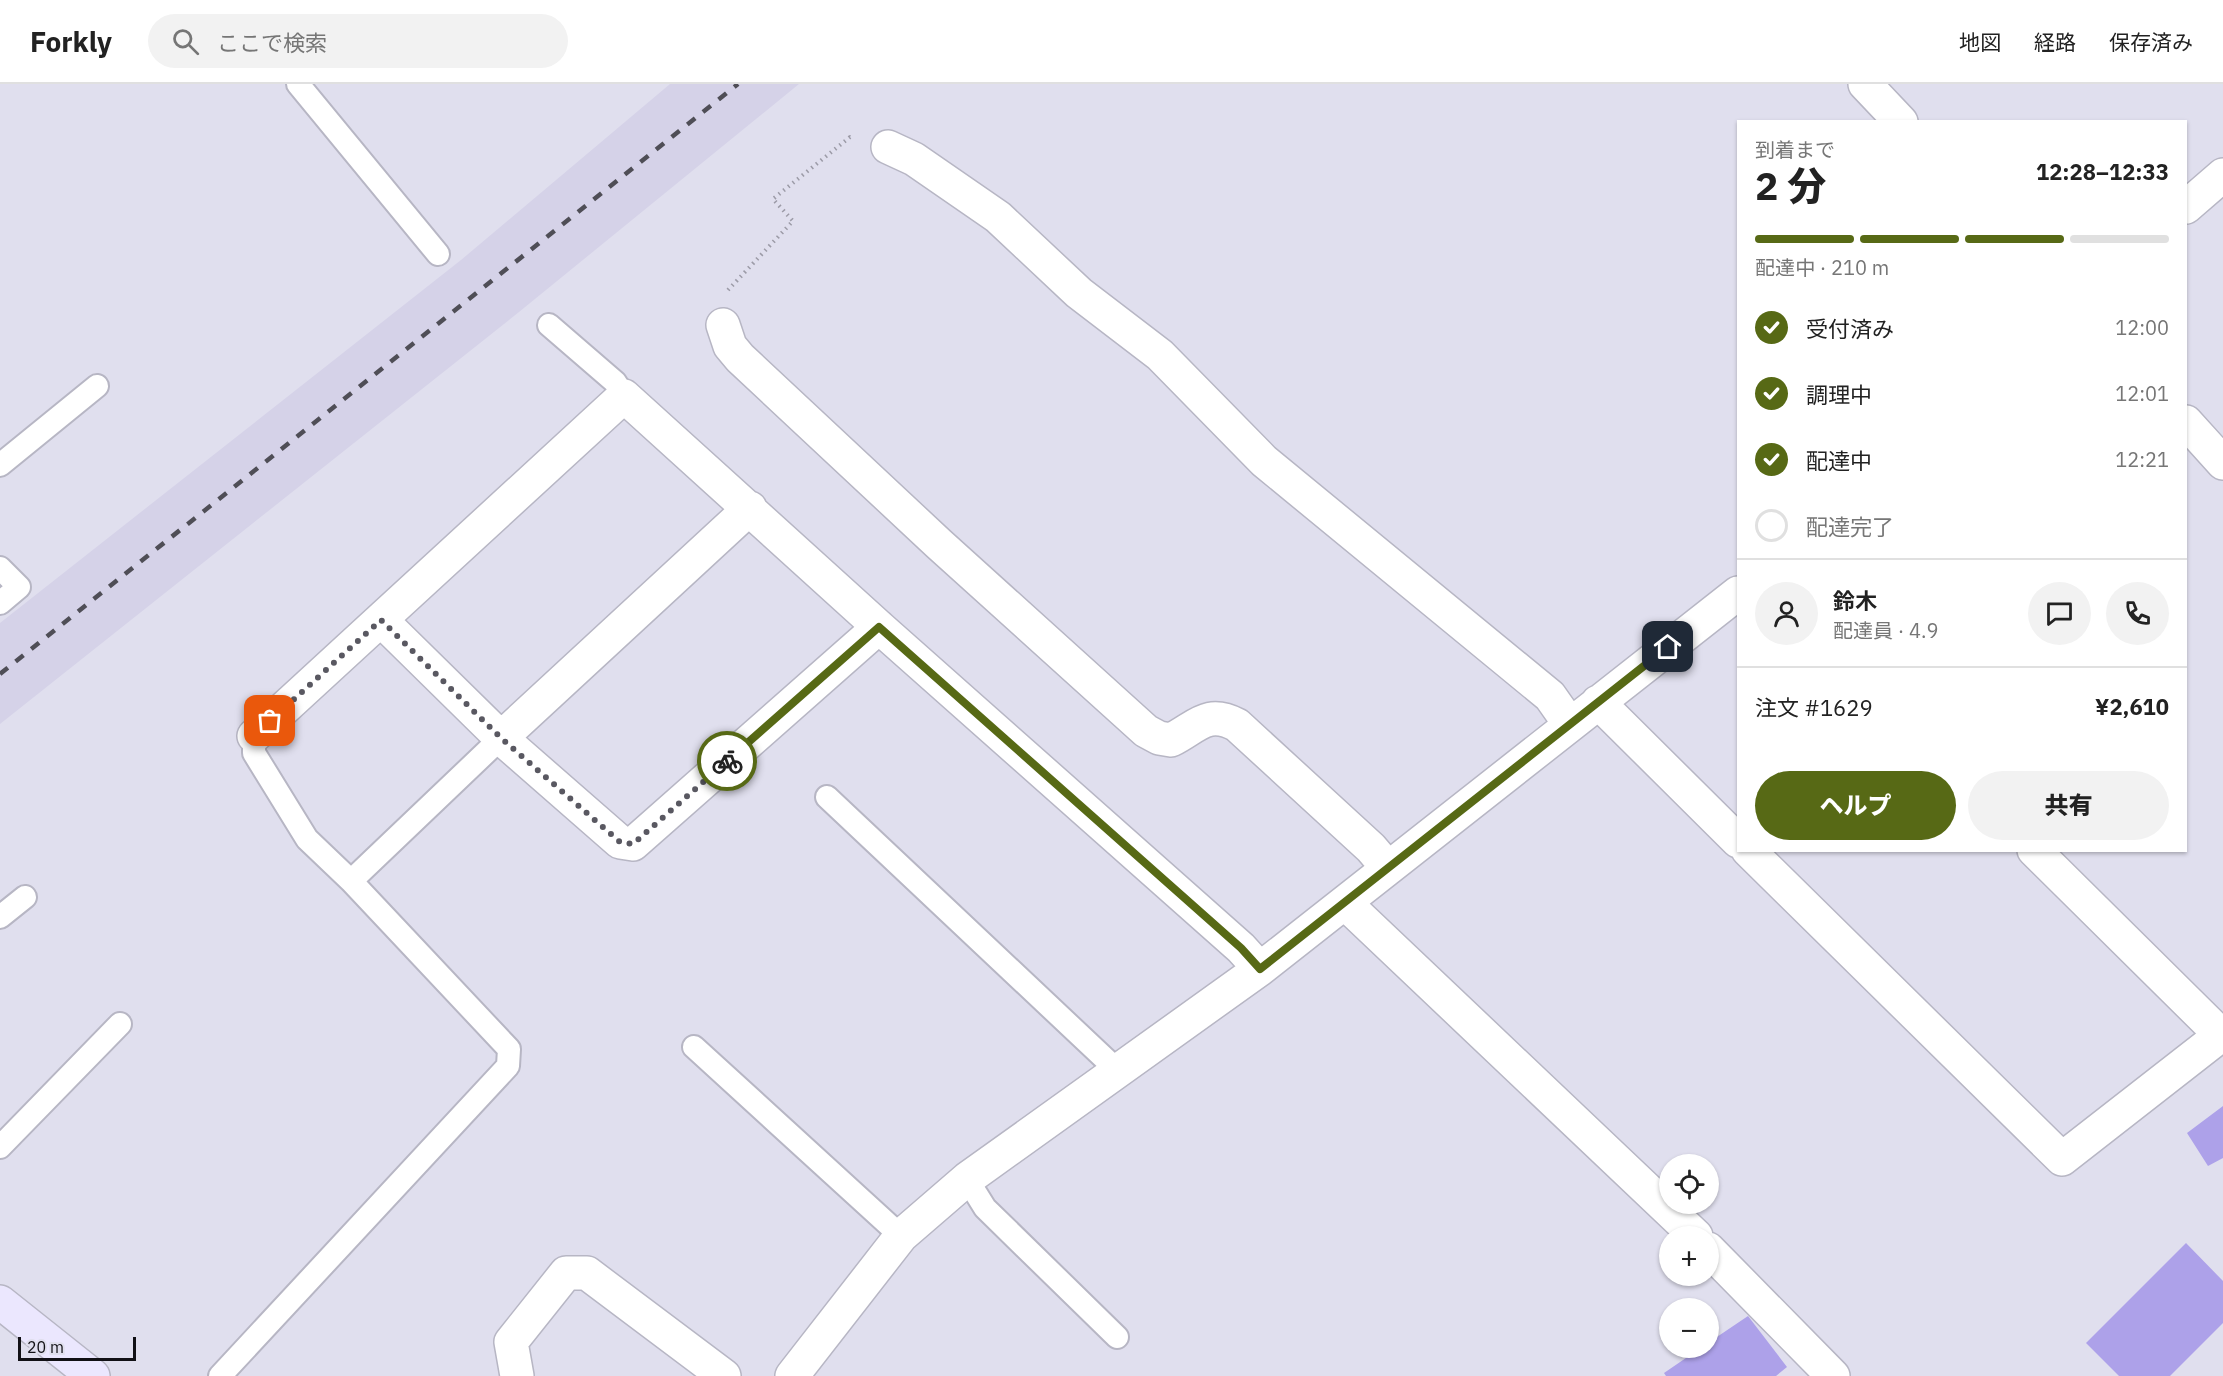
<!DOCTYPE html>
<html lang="ja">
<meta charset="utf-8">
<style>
body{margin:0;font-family:"IBM Plex Sans","Noto Sans JP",sans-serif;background:#f2f2f2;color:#222;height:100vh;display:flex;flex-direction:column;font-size:22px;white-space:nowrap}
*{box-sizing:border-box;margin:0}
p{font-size:20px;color:#767676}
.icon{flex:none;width:33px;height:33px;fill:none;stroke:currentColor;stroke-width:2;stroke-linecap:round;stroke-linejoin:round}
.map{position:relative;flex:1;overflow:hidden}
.sheet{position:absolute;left:1737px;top:36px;width:450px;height:732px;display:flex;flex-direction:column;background:#fff;border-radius:0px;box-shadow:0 2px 4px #0004}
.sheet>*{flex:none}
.controls{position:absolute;left:1659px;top:1070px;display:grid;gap:12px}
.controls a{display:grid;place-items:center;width:60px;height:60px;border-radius:50%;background:#fff;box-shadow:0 2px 4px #0004;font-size:30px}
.scale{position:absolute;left:18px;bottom:15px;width:118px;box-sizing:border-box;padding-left:6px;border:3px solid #111015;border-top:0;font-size:16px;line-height:21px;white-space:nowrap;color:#111015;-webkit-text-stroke:4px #e0dfee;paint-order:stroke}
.pin{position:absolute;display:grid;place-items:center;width:51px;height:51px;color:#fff;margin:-26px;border-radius:12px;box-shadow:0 3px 9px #0006}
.courier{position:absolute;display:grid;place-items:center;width:60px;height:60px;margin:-30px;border:4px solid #576915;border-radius:50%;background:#fff;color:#222;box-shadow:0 2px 8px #0007}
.headline em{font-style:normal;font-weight:800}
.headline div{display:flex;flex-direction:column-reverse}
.headline{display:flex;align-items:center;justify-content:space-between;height:102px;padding:0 18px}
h1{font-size:39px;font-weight:800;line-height:45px}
.bar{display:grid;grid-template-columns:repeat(4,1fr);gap:9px 6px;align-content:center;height:72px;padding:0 18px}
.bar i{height:8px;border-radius:4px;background:#e0e0e0}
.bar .selected{background:#576915}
.bar p{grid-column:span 4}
.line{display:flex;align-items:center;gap:15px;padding:0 18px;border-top:2px solid #e0e0e0}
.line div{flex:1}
.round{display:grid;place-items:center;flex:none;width:63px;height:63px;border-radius:32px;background:#f2f2f2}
ol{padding:0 18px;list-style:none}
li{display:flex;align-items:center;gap:18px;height:66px}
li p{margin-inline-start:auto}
li .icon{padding:6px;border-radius:50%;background:#576915;color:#fff;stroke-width:4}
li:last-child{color:#767676}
li i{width:33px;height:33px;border:3px solid #e0e0e0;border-radius:50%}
.primary-button{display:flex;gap:12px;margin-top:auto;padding:12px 18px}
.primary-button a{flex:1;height:69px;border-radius:36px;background:#576915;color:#fff;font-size:24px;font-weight:800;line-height:69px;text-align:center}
.primary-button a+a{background:#f2f2f2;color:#222}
header{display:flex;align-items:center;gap:36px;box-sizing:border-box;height:84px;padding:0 30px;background:#fff;border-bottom:2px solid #e0e0e0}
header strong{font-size:28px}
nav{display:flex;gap:33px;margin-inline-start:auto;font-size:21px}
.search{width:420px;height:54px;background:#f2f2f2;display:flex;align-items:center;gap:15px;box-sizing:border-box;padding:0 21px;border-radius:33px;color:#767676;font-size:22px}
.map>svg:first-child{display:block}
.built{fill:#d5d2e8}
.building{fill:#ada1e9}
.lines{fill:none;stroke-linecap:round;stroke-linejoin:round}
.lane-casing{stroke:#b7b6c4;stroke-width:26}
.street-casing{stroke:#b7b6c4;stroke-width:36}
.secondary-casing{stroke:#b7b6c4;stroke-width:36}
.path{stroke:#9c9ba7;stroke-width:4;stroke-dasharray:1.5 4.5;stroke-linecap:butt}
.lane{stroke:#fff;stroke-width:22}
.street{stroke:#fff;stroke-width:33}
.secondary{stroke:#ebe7fe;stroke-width:33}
.rail{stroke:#4f4e56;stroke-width:4.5;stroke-dasharray:10 10;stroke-linecap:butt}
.done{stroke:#595861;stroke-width:6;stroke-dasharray:0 10.8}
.route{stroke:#576915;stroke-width:8}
</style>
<header>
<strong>Forkly</strong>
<div class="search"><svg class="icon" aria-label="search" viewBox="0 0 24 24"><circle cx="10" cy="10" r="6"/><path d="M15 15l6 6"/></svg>ここで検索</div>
<nav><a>地図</a><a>経路</a><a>保存済み</a></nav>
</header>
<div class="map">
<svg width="2223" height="1292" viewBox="0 0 2223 1292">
<rect width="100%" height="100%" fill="#e0dfee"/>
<!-- built -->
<path class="built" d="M670,0H799L519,228L0,640V539L461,176Z"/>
<!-- building -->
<path class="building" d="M2223,1022V1074L2208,1082L2187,1049Z
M2186,1159L2223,1197V1239L2170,1292H2119L2086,1259Z
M1748,1232L1787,1283L1776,1292H1666L1664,1289L1702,1263H1708V1259Z"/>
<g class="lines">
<!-- lane casing -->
<g class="lane-casing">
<path id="lane" d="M298,0L438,170
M549,241L615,298L624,312
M0,381L97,302
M0,484L19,503L0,519
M827,713L1118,987
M351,797L501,654
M0,833L25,813
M694,963L901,1152
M0,1063L120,940
M967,1095L985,1124L1117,1253
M220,1292L508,982L509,965L351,797L307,755L254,669V652"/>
</g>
<!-- street casing -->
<g class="street-casing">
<path id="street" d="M1865,0L1901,38
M888,63L914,75L998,133L1079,209L1160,271L1264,377L1550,612L1569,639
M2186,123L2223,91
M723,241L730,262L740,274L939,460L1146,647L1159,654L1171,656C1197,643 1207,625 1237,641L1371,764L1388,784
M2186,338L2223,379
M381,536L501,654L620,758L633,760L879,543
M1598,618L1738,757
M254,652L624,312L879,543L1241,864L1260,885
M501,654L750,424
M1748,766L2062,1075L2221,951L2034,766
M1345,819L1696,1152
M1708,1165L1833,1292
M517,1292L511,1258L566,1189H587L724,1292
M792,1292L901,1152L967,1095L1260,885L1738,509"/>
</g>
<!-- secondary casing -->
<g class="secondary-casing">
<path id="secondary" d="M0,1218L93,1292"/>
</g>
<!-- path -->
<path class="path" d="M728,206L793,137L773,115L850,53L853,54"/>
<!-- lane -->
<use href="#lane" class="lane"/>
<!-- street -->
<use href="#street" class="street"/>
<!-- secondary -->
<use href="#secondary" class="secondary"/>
<!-- rail -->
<path class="rail" d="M0,590L738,0"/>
</g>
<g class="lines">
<!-- done -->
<path class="done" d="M270,637L381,536L501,654L620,758L633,760L727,677"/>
<!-- route -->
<path class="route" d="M727,677L879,543L1241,864L1260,885L1668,563"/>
</g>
</svg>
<div class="controls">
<a><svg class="icon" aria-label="locate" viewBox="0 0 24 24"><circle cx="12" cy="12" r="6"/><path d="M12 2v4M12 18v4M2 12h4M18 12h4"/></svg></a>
<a>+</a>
<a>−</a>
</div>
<div class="scale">20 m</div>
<div class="pin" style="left:270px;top:637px;background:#ea580c"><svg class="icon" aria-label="bag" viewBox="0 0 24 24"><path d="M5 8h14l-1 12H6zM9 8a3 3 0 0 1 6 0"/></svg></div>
<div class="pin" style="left:1668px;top:563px;background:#1f2937"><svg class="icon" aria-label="home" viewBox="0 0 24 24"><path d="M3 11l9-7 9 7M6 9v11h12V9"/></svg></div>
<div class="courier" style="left:727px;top:677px"><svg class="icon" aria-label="bike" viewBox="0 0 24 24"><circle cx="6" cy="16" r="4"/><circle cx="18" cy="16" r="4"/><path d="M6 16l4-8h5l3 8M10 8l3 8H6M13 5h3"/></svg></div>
<section class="sheet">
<div class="headline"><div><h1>2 分</h1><p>到着まで</p></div><em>12:28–12:33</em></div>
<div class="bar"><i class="selected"></i><i class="selected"></i><i class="selected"></i><i></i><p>配達中 · 210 m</p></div>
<ol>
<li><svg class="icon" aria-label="check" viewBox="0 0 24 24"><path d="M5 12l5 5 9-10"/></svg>受付済み<p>12:00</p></li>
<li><svg class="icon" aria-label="check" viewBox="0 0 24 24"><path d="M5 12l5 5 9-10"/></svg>調理中<p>12:01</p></li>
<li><svg class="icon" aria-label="check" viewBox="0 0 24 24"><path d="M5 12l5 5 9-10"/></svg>配達中<p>12:21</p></li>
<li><i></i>配達完了</li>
</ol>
<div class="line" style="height:108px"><a class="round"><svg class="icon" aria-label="person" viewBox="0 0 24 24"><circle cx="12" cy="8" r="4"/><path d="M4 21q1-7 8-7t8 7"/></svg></a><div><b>鈴木</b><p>配達員 · 4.9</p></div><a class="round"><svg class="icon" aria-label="chat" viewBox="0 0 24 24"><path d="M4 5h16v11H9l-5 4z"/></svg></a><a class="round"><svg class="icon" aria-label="phone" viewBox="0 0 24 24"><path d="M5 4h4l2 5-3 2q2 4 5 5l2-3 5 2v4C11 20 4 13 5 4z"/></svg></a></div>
<div class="line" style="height:78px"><div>注文 #1629</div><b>¥2,610</b></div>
<div class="primary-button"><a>ヘルプ</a><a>共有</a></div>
</section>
</div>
